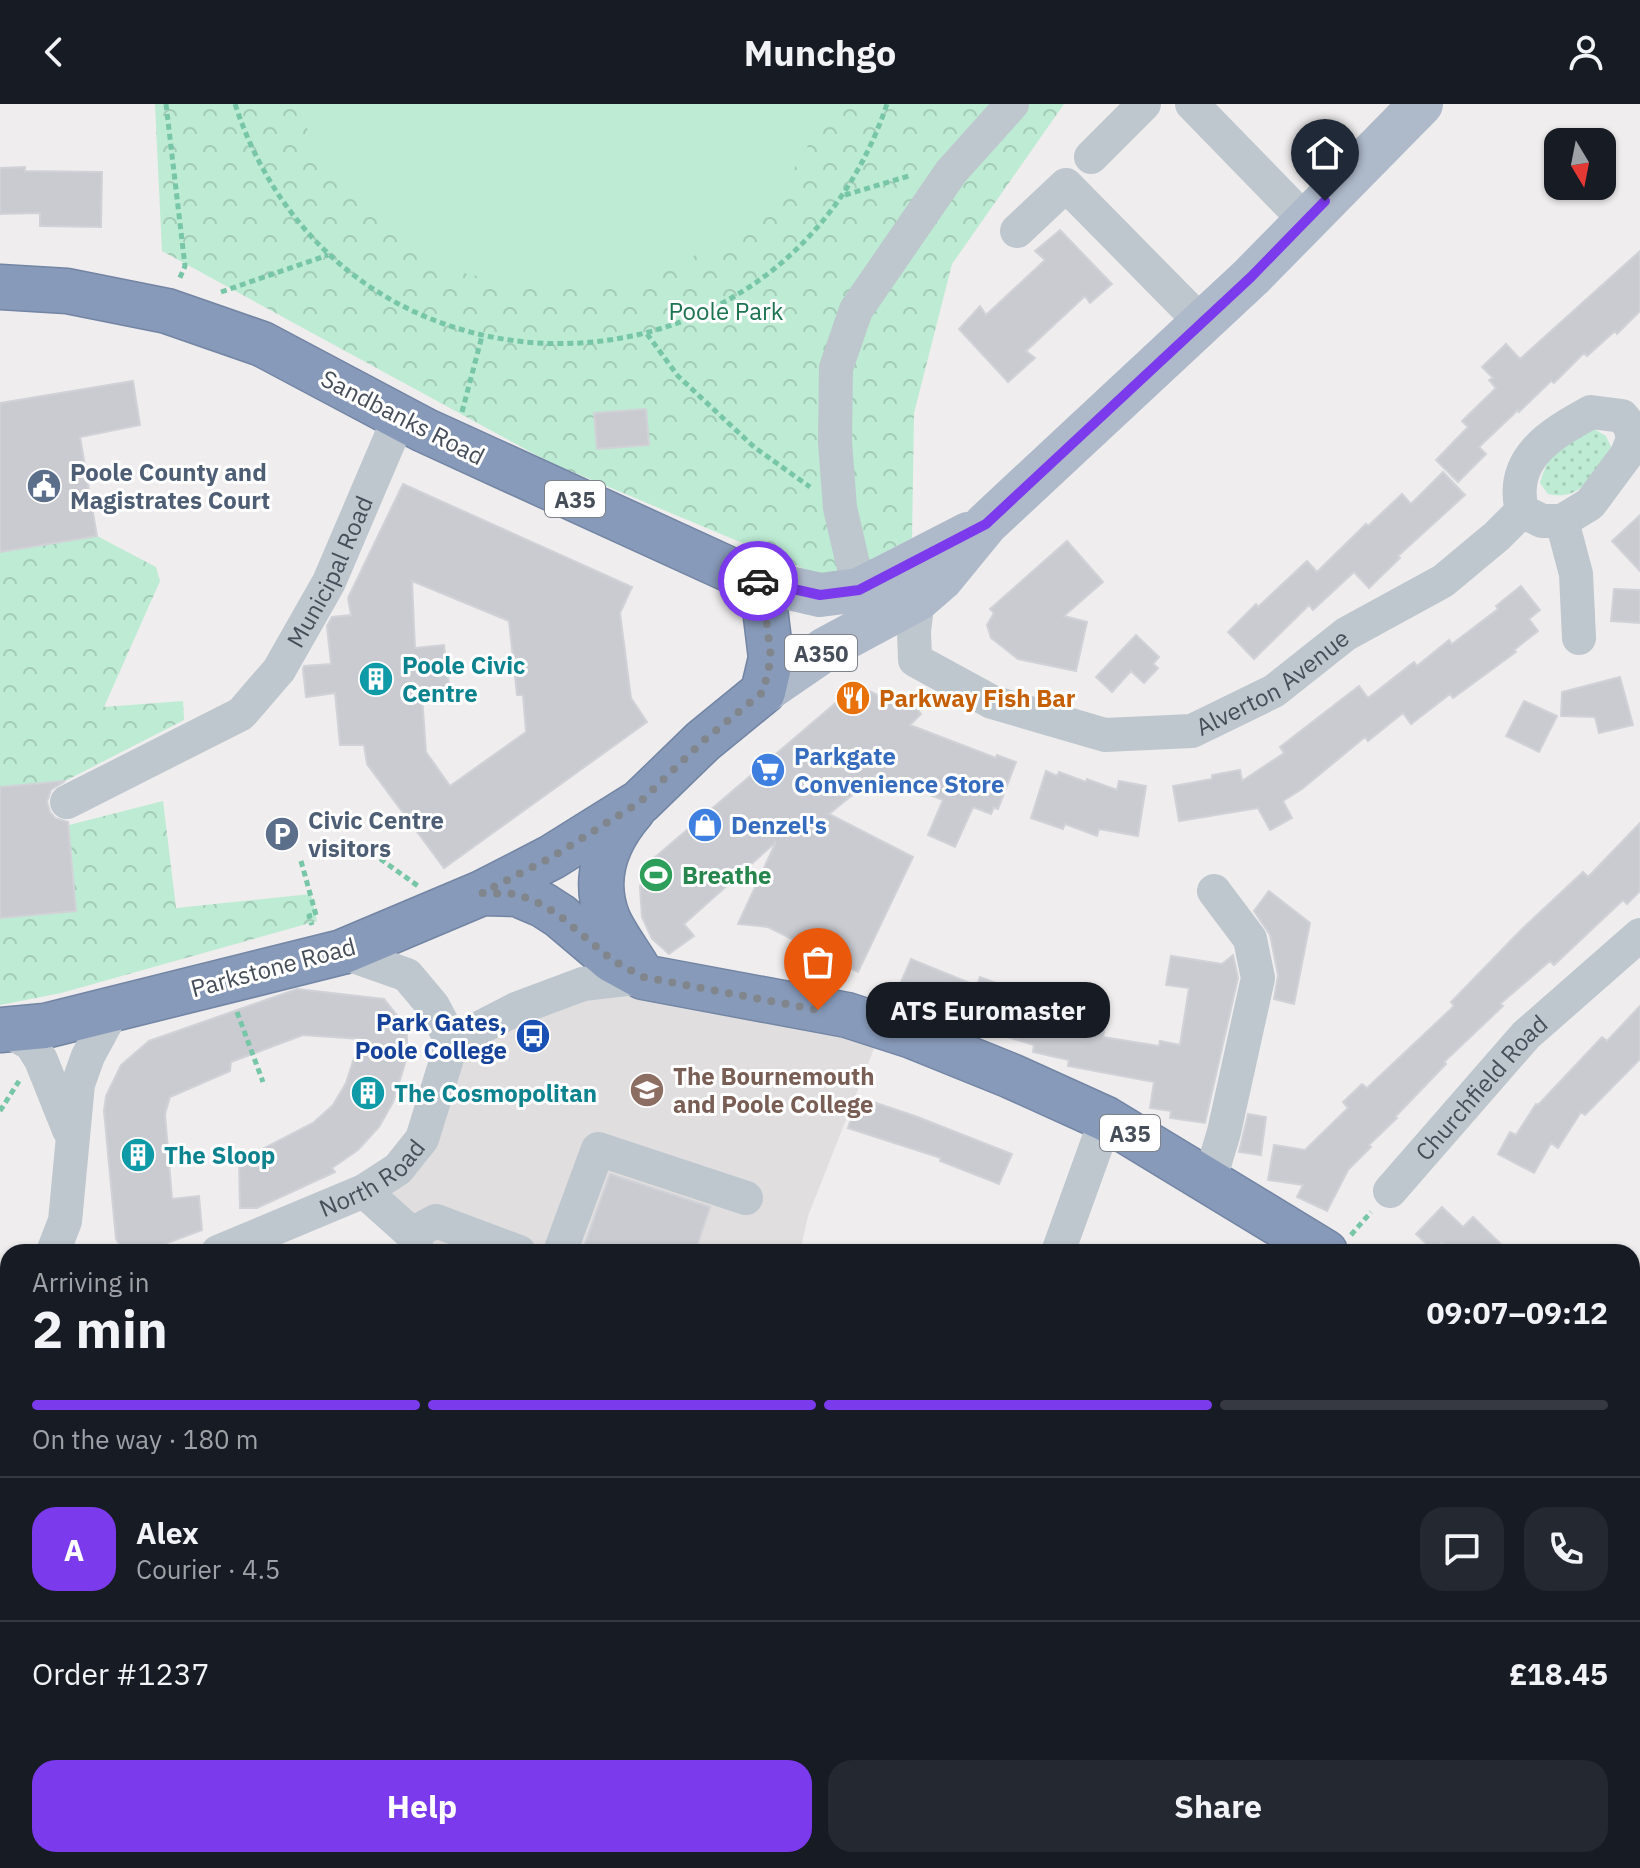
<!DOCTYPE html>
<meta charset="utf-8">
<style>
body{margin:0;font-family:"IBM Plex Sans",sans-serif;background:#242831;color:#f1f3f6;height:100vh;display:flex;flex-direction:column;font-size:30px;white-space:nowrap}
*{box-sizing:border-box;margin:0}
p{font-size:26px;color:#9ea1a6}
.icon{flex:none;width:44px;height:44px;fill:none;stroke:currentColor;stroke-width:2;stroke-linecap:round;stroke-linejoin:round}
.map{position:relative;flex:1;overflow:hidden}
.side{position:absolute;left:0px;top:1140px;width:1640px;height:624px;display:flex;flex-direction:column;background:#171b24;border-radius:24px 24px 0 0;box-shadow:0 2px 6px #0004}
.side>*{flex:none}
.needle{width:52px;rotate:170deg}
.buttons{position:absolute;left:1544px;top:24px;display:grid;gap:16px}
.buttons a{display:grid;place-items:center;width:72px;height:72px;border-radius:16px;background:#171b24;box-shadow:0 2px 6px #0004;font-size:40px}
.pin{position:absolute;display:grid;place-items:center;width:68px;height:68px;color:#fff;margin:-82px -34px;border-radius:50% 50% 50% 0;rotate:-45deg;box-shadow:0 0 8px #0007}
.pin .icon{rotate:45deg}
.courier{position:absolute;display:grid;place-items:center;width:80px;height:80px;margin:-40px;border:6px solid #7c3aed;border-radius:50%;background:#fff;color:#222;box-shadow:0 2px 10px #0007}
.bubble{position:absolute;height:56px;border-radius:24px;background:#171b24;box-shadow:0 2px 6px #0004;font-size:26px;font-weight:700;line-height:56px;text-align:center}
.summary em{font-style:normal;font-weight:700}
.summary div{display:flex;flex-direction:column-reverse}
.summary{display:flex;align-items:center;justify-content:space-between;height:136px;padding:0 32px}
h1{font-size:52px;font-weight:700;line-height:60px}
.bar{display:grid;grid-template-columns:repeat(4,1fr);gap:12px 8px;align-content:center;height:96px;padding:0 32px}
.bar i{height:10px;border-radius:6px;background:#363941}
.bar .current{background:#7c3aed}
.bar p{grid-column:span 4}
.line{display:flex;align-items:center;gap:20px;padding:0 32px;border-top:2px solid #363941}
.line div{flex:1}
.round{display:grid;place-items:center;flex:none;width:84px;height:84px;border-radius:24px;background:#242831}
.action{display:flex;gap:16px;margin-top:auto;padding:16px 32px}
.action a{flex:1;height:92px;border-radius:24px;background:#7c3aed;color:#fff;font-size:32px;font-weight:700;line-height:92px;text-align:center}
.action a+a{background:#242831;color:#f1f3f6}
header{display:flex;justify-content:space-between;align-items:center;height:104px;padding:0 32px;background:#171b24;font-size:36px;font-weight:700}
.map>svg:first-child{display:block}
.education{fill:#e0dede}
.grass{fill:url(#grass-dots)}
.park{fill:url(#park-crowns)}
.garden{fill:#bdebd3}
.building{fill:#cacbd1;stroke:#d1d2d8;stroke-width:2;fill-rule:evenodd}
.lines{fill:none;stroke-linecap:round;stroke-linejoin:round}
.highway-casing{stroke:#7385a4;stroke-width:47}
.path{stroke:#78c6a8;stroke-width:5;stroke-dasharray:6 4;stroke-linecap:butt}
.minor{stroke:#bec6ce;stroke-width:34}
.major{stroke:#aeb9ca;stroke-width:44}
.highway{stroke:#879ab9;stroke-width:44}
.done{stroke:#81868d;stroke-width:8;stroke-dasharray:0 14.4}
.route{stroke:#7c3aed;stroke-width:10}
.labels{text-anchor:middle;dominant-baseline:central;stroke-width:6;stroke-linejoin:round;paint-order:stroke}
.shield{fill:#fff;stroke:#7e838b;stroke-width:2}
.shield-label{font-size:22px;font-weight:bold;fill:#464e59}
.park-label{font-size:24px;fill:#1d7451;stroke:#fff}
.street-label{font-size:24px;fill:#464e59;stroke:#fff}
.service-label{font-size:24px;font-weight:bold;fill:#4e5e75;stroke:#fff;text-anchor:start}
.culture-label{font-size:24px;font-weight:bold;fill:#0d838f;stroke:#fff;text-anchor:start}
.food-label{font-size:24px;font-weight:bold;fill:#c56008;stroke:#fff;text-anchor:start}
.shop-label{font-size:24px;font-weight:bold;fill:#366cbe;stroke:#fff;text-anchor:start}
.leisure-label{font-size:24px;font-weight:bold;fill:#27864d;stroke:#fff;text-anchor:start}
.transit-label{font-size:24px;font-weight:bold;fill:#164399;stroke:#fff;text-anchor:end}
.education-label{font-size:24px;font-weight:bold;fill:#785e54;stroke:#fff;text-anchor:start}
</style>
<header><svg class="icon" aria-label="back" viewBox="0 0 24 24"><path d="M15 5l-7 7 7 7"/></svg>Munchgo<svg class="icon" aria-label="person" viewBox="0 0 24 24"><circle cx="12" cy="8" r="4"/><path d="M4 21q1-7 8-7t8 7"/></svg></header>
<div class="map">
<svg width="1640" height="1764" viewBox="0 0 1640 1764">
<defs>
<pattern id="grass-dots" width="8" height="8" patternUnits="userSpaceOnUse" patternTransform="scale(2)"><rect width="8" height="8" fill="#bdebd3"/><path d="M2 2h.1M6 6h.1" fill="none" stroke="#a4cbb7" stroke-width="1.8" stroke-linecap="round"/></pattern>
<pattern id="park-crowns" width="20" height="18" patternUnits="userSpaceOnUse" patternTransform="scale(2)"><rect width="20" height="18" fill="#bdebd3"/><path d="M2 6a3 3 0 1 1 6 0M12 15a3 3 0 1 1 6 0" fill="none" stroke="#a4cbb7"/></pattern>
</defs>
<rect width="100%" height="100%" fill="#efeded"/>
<!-- education -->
<path class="education" d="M583,880L883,922L808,1112L800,1148H402L403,1144L364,1087L398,1065L452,938Z
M8,1448V1756H607L604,1764H0V1452Z"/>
<!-- grass -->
<path class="grass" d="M1594,325L1606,332L1611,343C1593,369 1583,398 1548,390L1540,379C1551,342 1562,342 1594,325Z"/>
<!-- park -->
<path class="park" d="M155,0H1064L952,160L914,309L912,434L831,476L549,358L162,147Z
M97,432L156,463L160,477L104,603L183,597L184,616L65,677L0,683V448Z
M163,697L176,804L311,790L317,817L61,889L0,901V814L76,807L69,721Z"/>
<!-- garden -->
<path class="garden" d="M294,0H828L802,54L769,96L728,132L682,159L631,177L548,186L467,170L393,131L333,72Z"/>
<!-- building -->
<path class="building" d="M25,63V67L102,68L101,123L40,122V109L0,110V64Z
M1060,126L1112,180L1090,199L1085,192L1026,247L1035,254L1008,278L959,225L980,202L986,211L1045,156L1035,147Z
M1640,147V207L1617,230L1615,227L1587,252L1584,249L1554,279L1551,277L1519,308L1518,306L1479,343L1486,350L1458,378L1436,356L1468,323L1462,317L1496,284L1489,276L1493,274L1482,263L1506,240L1520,255Z
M133,277L140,321L80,333L97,432L0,448V299Z
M646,305L649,341L597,345L594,309Z
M1443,368L1465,391L1398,452L1400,454L1369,484L1354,468L1313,506L1309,501L1254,555L1228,528L1256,500L1258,503L1307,457L1317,468L1366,420L1368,422L1402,390L1411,400Z
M403,380L632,483L620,509L631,594L647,618L444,764L367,660L364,641H340L335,589L306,593L303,565L304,562L331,560L327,522L332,513L351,511L348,494ZM412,477L509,517L517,591H523L526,628L450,682L426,648L422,592L450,588L444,541L415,544Z
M1640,411V467L1612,437Z
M1067,437L1103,478L1064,512L1087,518L1076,567L1018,555L991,534L987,521L994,509L990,505Z
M1521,482L1540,506L1529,515L1538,527L1514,546L1516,548L1453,594L1450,590L1411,620L1403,609L1368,637L1365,633L1302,685L1283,697L1292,714L1270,726L1258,704L1179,717L1173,682L1212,675V671L1240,666L1242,677L1284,649L1280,643L1359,582L1368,594L1414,558L1417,562L1449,536L1452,540L1498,505L1496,502Z
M1614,485L1640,486V519L1611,517Z
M1136,531L1159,553L1153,560L1158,564L1144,579L1131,567L1112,588L1096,573Z
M1620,573L1633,621L1599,629L1595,613L1561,612L1562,588Z
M863,584L896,600L911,597L921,610L910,621L996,654L997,651L1016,658L998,705L994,703L991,710L973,703L955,743L928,731L943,696L877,671L829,710L913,753L858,868L768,823L738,820L776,738L684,820L694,832L669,850L652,835L642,813L640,783L647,760L852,585Z
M1524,597L1557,612L1539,648L1506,632Z
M1046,667L1057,672L1059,668L1086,678L1087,675L1117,686L1119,677L1146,682L1138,732L1099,725L1097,732L1065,720L1063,725L1031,714Z
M65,677L51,686L47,698L50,708L55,714L68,718L76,807L0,814V683Z
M1640,719V787L1627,800L1623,796L1554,861L1550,857L1500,900L1503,902L1444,958L1446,960L1395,1013L1397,1014L1369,1041L1371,1043L1348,1066L1327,1107L1297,1093L1303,1081L1268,1076L1274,1041L1305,1046L1348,1004L1343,998L1362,980L1367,984L1454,902L1451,898L1521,826L1583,768L1588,773Z
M1269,787L1310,819L1294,900L1274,895L1278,871L1270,831L1254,807Z
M1233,851L1238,874L1205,1019L1170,1014L1171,1007L1150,1004L1154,978L1068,962L1069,956L1033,948L1034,941L972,922L895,892L911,855L977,882L980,873L1071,906L1107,913L1103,933L1159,942L1160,937L1180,941L1189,884L1166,881L1171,852L1222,860Z
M297,885L384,895L407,924V953L393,998L379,1023L358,1046L332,1064L335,1068L257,1104H240L239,1057L313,1019L333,1001L346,979L360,935L303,931L231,958L230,967L170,993L165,1010L172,1095L199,1092L202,1126L143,1148H133L121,1143L116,1135L104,1007L106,992L121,961L149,937Z
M1640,902V955L1585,1011L1581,1008L1558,1044L1551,1039L1534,1069L1498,1050L1510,1028L1516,1031L1536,1000L1538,1001L1602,933L1607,937Z
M858,993L915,1012L1012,1050L999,1080L940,1057L941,1054L848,1024Z
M1248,1010L1266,1013L1261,1051L1239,1048Z
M610,1070L710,1103L695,1148H582Z
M1442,1103L1463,1123L1473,1113L1509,1148H1453L1442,1138L1434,1147L1416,1130Z"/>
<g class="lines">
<!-- highway casing -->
<g class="highway-casing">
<path id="highway" d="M0,183L67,187L167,207L262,240L424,326L750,475L764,496L771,554L763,588L703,637L640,698L552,753L482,789L342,848L45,922L0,926
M633,706C606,737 592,775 608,815C615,831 628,848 637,863
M482,789L517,790L543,801L560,812L612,856L643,873L847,911L912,932L1011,972L1106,1015L1325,1148
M1632,1300L1640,1305"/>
</g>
<!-- path -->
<path class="path" d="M166,0L185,162L179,176
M235,0C340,321 780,318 887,0
M845,91L912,71
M221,188L328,151
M647,230L678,272L754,343L810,383
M462,308L482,232
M372,749L418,782
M301,757L316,811L309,812L312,821
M237,908L263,978
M0,1007L19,977
M1351,1131L1371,1108
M0,1162L8,1169
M1632,1506L1640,1505"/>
<!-- minor -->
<g class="minor">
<path d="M1192,0L1306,117"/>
<path d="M1091,53L1144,0"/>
<path d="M1017,127L1066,81L1202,219"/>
<path d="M1591,308L1622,312L1630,322L1633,335L1627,350L1590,400L1562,417H1542L1522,407C1509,354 1551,330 1591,308Z"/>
<path d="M1562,417L1576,470L1579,534"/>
<path d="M859,486L840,404L835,338L836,264L856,206L951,68L1012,0"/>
<path id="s1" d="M918,495L914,527L915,556L992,598L1105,631L1192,627L1274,587L1346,530L1443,477L1497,432L1522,407"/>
<path id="s2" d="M67,698L241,610L279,566L329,478L399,314"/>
<path d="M9,927L31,940L41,956L69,1026"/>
<path d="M452,938L516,905L583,880L643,873"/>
<path d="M1209,1078L1224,1028L1258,874L1250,835L1214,787"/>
<path d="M364,1087L412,1130L418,1148"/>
<path id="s3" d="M1390,1087L1526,931L1640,831"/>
<path d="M412,1130L436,1117L519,1148"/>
<path d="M53,1148L65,1117L78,980L88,952L113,906"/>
<path id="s4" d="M218,1148L364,1087L398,1065L422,1035L452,938L433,902L407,871L342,848"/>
<path d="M560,1148L598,1045L746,1094"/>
<path d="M1058,1148L1106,1015"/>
<path d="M1632,1190L1640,1183"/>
<path d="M0,1227L8,1219"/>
<path d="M0,1481L8,1476"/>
<path d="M57,1764L59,1756"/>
<path d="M832,1764L835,1756"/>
<path d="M1312,1764L1317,1756"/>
</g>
<!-- major -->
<path class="major" d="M750,475L820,491L859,486L968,430
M763,588L827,544L918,495L941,475L986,420L1251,173L1421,0
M1638,1764L1640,1761"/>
<!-- highway -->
<use href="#highway" class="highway"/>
</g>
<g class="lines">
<!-- done -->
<path class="done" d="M758,477L750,475L764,496L771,554L763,588L703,637L640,698L552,753L482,789L517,790L543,801L560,812L612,856L643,873L818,906"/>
<!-- route -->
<path class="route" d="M758,477L820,491L859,486L986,420L1251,173L1325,97"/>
</g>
<!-- icons -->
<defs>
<g id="civic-disc" transform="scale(1.8)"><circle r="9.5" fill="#5c6f8a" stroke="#fff"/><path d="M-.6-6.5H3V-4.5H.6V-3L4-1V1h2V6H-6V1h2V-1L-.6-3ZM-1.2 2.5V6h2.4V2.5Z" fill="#fff"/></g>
<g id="building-disc" transform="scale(1.8)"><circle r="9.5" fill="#0f9aa8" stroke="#fff"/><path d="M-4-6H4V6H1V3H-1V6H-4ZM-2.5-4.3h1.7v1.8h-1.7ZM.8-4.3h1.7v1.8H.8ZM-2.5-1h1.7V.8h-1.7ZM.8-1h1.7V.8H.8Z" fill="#fff"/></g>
<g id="restaurant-disc" transform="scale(1.8)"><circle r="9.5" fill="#e8710a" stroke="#fff"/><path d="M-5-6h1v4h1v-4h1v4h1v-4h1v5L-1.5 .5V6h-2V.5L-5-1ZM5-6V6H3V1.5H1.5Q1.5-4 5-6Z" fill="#fff"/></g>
<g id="supermarket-disc" transform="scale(1.8)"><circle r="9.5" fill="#3f7fe0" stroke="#fff"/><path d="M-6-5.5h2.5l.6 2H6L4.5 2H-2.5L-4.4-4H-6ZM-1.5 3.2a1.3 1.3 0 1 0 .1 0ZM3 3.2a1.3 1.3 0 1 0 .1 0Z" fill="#fff"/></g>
<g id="shop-disc" transform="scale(1.8)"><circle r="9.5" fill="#3f7fe0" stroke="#fff"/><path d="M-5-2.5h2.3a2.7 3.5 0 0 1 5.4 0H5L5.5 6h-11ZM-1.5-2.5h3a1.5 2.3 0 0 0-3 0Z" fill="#fff"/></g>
<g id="parking-disc" transform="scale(1.8)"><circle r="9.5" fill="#5c6f8a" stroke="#fff"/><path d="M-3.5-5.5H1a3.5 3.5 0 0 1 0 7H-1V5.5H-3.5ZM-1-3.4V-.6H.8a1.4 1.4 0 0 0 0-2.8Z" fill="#fff"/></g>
<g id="stadium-disc" transform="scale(1.8)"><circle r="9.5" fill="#2e9e5b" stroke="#fff"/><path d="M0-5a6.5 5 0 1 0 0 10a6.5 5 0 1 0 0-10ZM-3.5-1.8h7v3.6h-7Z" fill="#fff"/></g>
<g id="bus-disc" transform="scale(1.8)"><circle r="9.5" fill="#1a4fb4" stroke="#fff"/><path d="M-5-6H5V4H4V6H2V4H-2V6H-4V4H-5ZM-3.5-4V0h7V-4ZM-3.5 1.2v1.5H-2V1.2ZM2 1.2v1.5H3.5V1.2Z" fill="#fff"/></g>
<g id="university-disc" transform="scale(1.8)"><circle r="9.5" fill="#8d6e63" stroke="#fff"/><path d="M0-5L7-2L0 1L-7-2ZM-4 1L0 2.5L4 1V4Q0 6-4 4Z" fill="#fff"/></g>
</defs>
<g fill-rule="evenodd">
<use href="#civic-disc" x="44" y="382"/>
<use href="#building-disc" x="376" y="575"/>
<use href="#restaurant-disc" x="853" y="594"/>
<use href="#supermarket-disc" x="768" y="666"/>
<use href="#shop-disc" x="705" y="721"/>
<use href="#parking-disc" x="282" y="730"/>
<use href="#stadium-disc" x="656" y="771"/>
<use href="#bus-disc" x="533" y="932"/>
<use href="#university-disc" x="647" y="986"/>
<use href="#building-disc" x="368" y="989"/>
<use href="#building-disc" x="138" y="1051"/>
</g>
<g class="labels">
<!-- shield labels -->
<g class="shield">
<rect x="545" y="377" width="60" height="36" rx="6"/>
<rect x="785" y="531" width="72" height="36" rx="6"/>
<rect x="1100" y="1011" width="60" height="36" rx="6"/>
</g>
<g class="shield-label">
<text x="575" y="395">A35</text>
<text x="821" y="549">A350</text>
<text x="1130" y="1029">A35</text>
</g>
<!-- park labels -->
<g class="park-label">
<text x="726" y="207">Poole Park</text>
</g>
<!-- street labels -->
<g class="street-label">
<text transform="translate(403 313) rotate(27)">Sandbanks Road</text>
<text stroke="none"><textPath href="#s2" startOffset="364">Municipal Road</textPath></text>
<text stroke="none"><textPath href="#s1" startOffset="448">Alverton Avenue</textPath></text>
<text transform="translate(273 863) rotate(-15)">Parkstone Road</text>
<text stroke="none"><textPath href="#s3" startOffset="138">Churchfield Road</textPath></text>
<text stroke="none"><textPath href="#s4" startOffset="172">North Road</textPath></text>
</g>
<!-- service labels -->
<g class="service-label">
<text x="70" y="368">Poole County and<tspan x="70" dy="28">Magistrates Court</tspan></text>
<text x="308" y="716">Civic Centre<tspan x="308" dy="28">visitors</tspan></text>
</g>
<!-- culture labels -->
<g class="culture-label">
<text x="402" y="561">Poole Civic<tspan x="402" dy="28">Centre</tspan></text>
<text x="394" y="989">The Cosmopolitan</text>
<text x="164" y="1051">The Sloop</text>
</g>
<!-- food labels -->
<g class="food-label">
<text x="879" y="594">Parkway Fish Bar</text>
</g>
<!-- shop labels -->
<g class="shop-label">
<text x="794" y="652">Parkgate<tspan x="794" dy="28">Convenience Store</tspan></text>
<text x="731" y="721">Denzel's</text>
</g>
<!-- leisure labels -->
<g class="leisure-label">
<text x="682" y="771">Breathe</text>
</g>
<!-- transit labels -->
<g class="transit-label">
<text x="507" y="918">Park Gates,<tspan x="507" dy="28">Poole College</tspan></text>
</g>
<!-- education labels -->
<g class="education-label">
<text x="673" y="972">The Bournemouth<tspan x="673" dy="28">and Poole College</tspan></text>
</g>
</g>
</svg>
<div class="buttons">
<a><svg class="needle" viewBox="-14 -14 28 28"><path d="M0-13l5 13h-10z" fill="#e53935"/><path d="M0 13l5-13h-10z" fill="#9ea1a6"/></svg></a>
</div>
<div class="pin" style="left:818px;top:906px;background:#ea580c"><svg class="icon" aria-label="bag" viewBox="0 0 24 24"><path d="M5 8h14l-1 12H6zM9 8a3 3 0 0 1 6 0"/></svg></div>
<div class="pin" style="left:1325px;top:97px;background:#1f2937"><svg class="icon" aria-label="home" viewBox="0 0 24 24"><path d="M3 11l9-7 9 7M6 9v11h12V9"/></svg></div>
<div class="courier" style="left:758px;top:477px"><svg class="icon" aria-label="car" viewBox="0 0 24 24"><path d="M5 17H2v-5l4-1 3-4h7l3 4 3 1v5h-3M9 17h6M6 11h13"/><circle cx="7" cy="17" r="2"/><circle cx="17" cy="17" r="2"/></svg></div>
<div class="bubble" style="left:866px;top:878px;width:244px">ATS Euromaster</div>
<section class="side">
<div class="summary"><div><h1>2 min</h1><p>Arriving in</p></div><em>09:07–09:12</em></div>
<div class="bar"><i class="current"></i><i class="current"></i><i class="current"></i><i></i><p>On the way · 180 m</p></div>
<div class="line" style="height:144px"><b class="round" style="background:#7c3aed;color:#fff">A</b><div><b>Alex</b><p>Courier · 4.5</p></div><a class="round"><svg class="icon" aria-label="chat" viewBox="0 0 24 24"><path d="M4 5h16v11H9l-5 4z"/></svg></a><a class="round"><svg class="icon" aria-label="phone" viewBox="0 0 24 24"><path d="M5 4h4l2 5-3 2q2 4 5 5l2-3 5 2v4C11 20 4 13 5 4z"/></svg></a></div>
<div class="line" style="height:104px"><div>Order #1237</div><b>£18.45</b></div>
<div class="action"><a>Help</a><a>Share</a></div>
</section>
</div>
